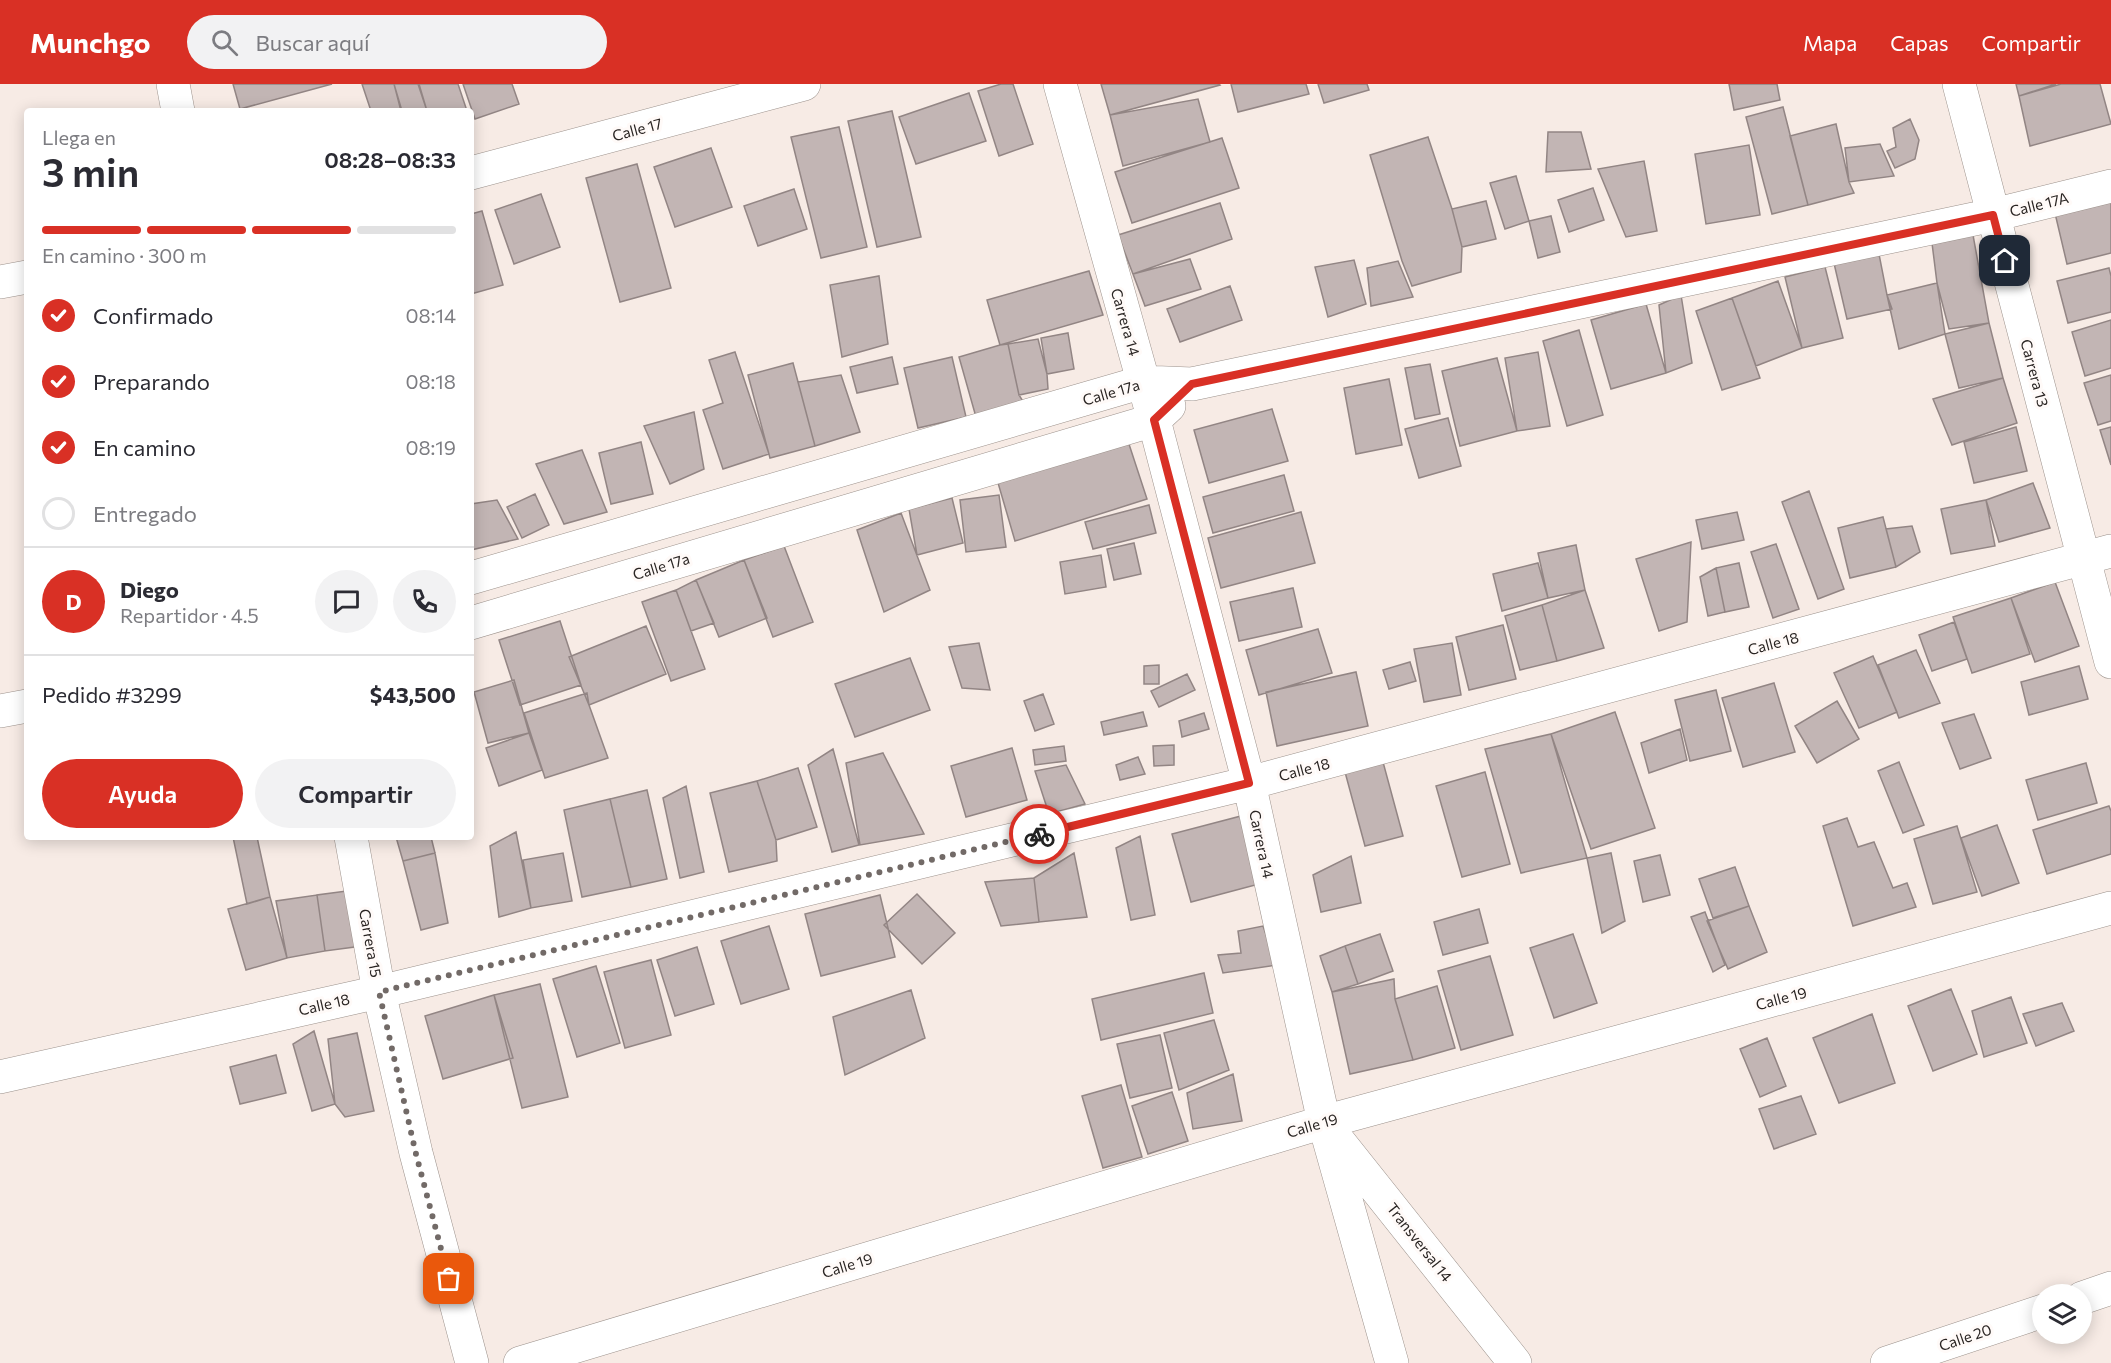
<!DOCTYPE html>
<html lang="es">
<meta charset="utf-8">
<style>
body{margin:0;font-family:Commissioner,sans-serif;background:#f2f2f3;color:#2b2b33;height:100vh;display:flex;flex-direction:column;font-size:22px;white-space:nowrap}
*{box-sizing:border-box;margin:0}
p{font-size:20px;color:#7c7c81}
.icon{flex:none;width:33px;height:33px;fill:none;stroke:currentColor;stroke-width:2;stroke-linecap:round;stroke-linejoin:round}
.map{position:relative;flex:1;overflow:hidden}
.sheet{position:absolute;left:24px;top:24px;width:450px;height:732px;display:flex;flex-direction:column;background:#fff;border-radius:6px;box-shadow:0 3px 15px #0003}
.sheet>*{flex:none}
.fabs{position:absolute;left:2032px;top:1200px;display:grid;gap:12px}
.fabs a{display:grid;place-items:center;width:60px;height:60px;border-radius:50%;background:#fff;box-shadow:0 3px 15px #0003;font-size:30px}
.pin{position:absolute;display:grid;place-items:center;width:51px;height:51px;color:#fff;margin:-26px;border-radius:12px;box-shadow:0 3px 9px #0006}
.courier{position:absolute;display:grid;place-items:center;width:60px;height:60px;margin:-30px;border:4px solid #d93025;border-radius:50%;background:#fff;color:#222;box-shadow:0 2px 8px #0007}
.headline em{font-style:normal;font-weight:600}
.headline div{display:flex;flex-direction:column-reverse}
.headline{display:flex;align-items:center;justify-content:space-between;height:102px;padding:0 18px}
h1{font-size:39px;font-weight:600;line-height:45px}
.bar{display:grid;grid-template-columns:repeat(4,1fr);gap:9px 6px;align-content:center;height:72px;padding:0 18px}
.bar i{height:8px;border-radius:4px;background:#e1e1e2}
.bar .on{background:#d93025}
.bar p{grid-column:span 4}
.line{display:flex;align-items:center;gap:15px;padding:0 18px;border-top:2px solid #e1e1e2}
.line div{flex:1}
.round{display:grid;place-items:center;flex:none;width:63px;height:63px;border-radius:32px;background:#f2f2f3}
ol{padding:0 18px;list-style:none}
li{display:flex;align-items:center;gap:18px;height:66px}
li p{margin-inline-start:auto}
li .icon{padding:6px;border-radius:50%;background:#d93025;color:#fff;stroke-width:4}
li:last-child{color:#7c7c81}
li i{width:33px;height:33px;border:3px solid #e1e1e2;border-radius:50%}
.primary-button{display:flex;gap:12px;margin-top:auto;padding:12px 18px}
.primary-button a{flex:1;height:69px;border-radius:36px;background:#d93025;color:#fff;font-size:24px;font-weight:600;line-height:69px;text-align:center}
.primary-button a+a{background:#f2f2f3;color:#2b2b33}
header{display:flex;align-items:center;gap:36px;box-sizing:border-box;height:84px;padding:0 30px;background:#d93025;color:#fff}
header strong{font-size:28px}
nav{display:flex;gap:33px;margin-inline-start:auto;font-size:21px}
.search{width:420px;height:54px;background:#f2f2f3;display:flex;align-items:center;gap:15px;box-sizing:border-box;padding:0 21px;border-radius:33px;color:#7c7c81;font-size:22px}
.map>svg:first-child{display:block}
.building{fill:#c2b5b4;stroke:#928584;stroke-width:1.5}
.lines{fill:none;stroke-linecap:round;stroke-linejoin:round}
.minor-casing{stroke:#9c928c;stroke-width:34}
.minor{stroke:#fff;stroke-width:33}
.done{stroke:#726a67;stroke-width:6;stroke-dasharray:0 10.8}
.route{stroke:#d93025;stroke-width:8}
.labels{text-anchor:middle;dominant-baseline:central;stroke-width:6;stroke-linejoin:round;paint-order:stroke}
.street-label{font-size:15px;fill:#2a2523;stroke:#fffaf8}
</style>
<header>
<strong>Munchgo</strong>
<div class="search"><svg class="icon" aria-label="search" viewBox="0 0 24 24"><circle cx="10" cy="10" r="6"/><path d="M15 15l6 6"/></svg>Buscar aquí</div>
<nav><a>Mapa</a><a>Capas</a><a>Compartir</a></nav>
</header>
<div class="map">
<svg width="2111" height="1279" viewBox="0 0 2111 1279">
<rect width="100%" height="100%" fill="#f7ebe5"/>
<!-- building -->
<path class="building" d="M233,0H332L240,25Z
M362,0H394L402,27H371Z
M394,0H418L427,27H401Z
M419,0H458L467,27H427Z
M463,0H512L519,20L475,35Z
M1001,0H1013L1033,60L999,72L978,7Z
M1101,0H1219L1220,1L1110,31Z
M1231,0H1306L1309,10L1238,28Z
M1318,0H1367L1369,6L1324,19Z
M1729,0H1777L1780,16L1734,26Z
M2016,0H2056L2019,12Z
M2061,0H2100L2111,40L2030,62L2019,12Z
M969,9L986,57L916,80L899,33Z
M1198,15L1210,58L1123,82L1110,31Z
M1783,23L1808,121L1772,130L1746,33Z
M892,27L921,153L877,163L848,37Z
M1910,35L1919,56L1915,75L1895,84L1887,67L1896,63L1893,44Z
M1836,40L1849,98L1854,109L1808,121L1790,52Z
M839,43L867,163L821,174L791,53Z
M1548,48H1581L1591,85L1546,88Z
M1428,53L1452,125L1462,163L1461,188L1412,202L1402,177L1370,71Z
M1222,54L1239,104L1132,139L1115,88Z
M1880,60L1894,92L1849,98L1845,64Z
M1749,61L1760,131L1706,140L1695,70Z
M711,64L732,123L675,143L654,83Z
M1644,77L1657,147L1626,153L1598,85Z
M637,80L671,204L620,218L586,94Z
M1516,92L1529,137L1505,145L1490,99Z
M1593,104L1604,136L1569,148L1558,116Z
M794,105L807,145L758,162L744,122Z
M541,110L560,163L514,180L495,126Z
M2111,111V169L2067,180L2054,125Z
M1486,117L1496,155L1462,163L1452,125Z
M1220,119L1232,155L1133,190L1118,151Z
M482,127L503,201L471,210V130Z
M1551,132L1560,168L1538,174L1529,137Z
M1973,151L1989,239L1949,245L1937,199L1932,159Z
M1878,165L1887,211L1892,225L1847,235L1833,175Z
M1190,175L1201,205L1145,222L1133,190Z
M1354,176L1366,220L1328,233L1315,183Z
M1398,177L1413,213L1371,222L1367,184Z
M1825,183L1843,254L1802,264L1785,193Z
M2109,184L2111,192V228L2068,239L2057,197Z
M1089,187L1103,231L1000,261L987,216Z
M879,192L888,260L842,273L830,201Z
M1778,197L1802,264L1756,282L1732,214Z
M1937,199L1945,250L1899,265L1887,211Z
M1230,202L1242,236L1180,258L1167,225Z
M1681,211L1692,279L1666,289L1659,221Z
M1732,214L1760,294L1722,306L1696,227Z
M1646,220L1666,289L1611,305L1591,236Z
M2111,236V284L2085,292L2072,248Z
M1989,239L2003,294L1959,304L1945,250Z
M1579,246L1603,331L1567,342L1543,257Z
M1068,249L1074,285L1047,290L1041,254Z
M1038,255L1047,290L1048,305L1019,311L1008,260Z
M1008,260L1019,311L1024,319L976,333L959,273L1000,261Z
M735,268L769,370L723,385L703,326L723,319L709,276Z
M1538,268L1550,342L1517,347L1505,274Z
M892,273L898,300L857,309L850,283Z
M952,273L966,333L918,344L904,284Z
M1497,274L1517,347L1460,362L1442,287Z
M793,279L815,362L770,374L748,291Z
M1430,280L1440,330L1415,335L1405,284Z
M841,291L860,348L815,362L798,298Z
M2111,291V337L2098,341L2084,299Z
M2003,294L2017,339L1952,361L1933,315Z
M1389,295L1402,361L1356,370L1344,304Z
M1272,325L1288,377L1209,399L1194,346Z
M694,328L704,385L670,400L644,342Z
M1448,334L1461,382L1419,394L1405,345Z
M2016,343L2027,387L1974,399L1964,358Z
M2111,343V381L2100,346Z
M1126,351L1147,415L1015,457L996,392Z
M641,358L653,410L611,420L599,369Z
M582,366L607,428L564,440L536,380Z
M1284,391L1294,427L1213,449L1203,413Z
M2033,399L2050,444L1999,458L1986,416Z
M1809,407L1844,505L1818,515L1782,418Z
M535,410L549,441L522,454L507,423Z
M999,411L1006,463L966,468L960,416Z
M952,414L963,459L917,471L909,425Z
M497,416L518,455L471,466V420Z
M1986,416L1995,462L1951,470L1941,425Z
M1149,421L1156,449L1093,465L1085,438Z
M1301,428L1315,479L1221,504L1208,454Z
M1737,428L1744,456L1702,465L1696,436Z
M901,429L930,506L884,528L857,446Z
M1883,433L1896,483L1850,494L1838,444Z
M1912,442L1920,468L1896,483L1886,445Z
M1691,458L1687,538L1659,547L1636,475Z
M1134,459L1141,490L1114,496L1107,465Z
M1776,460L1799,525L1773,534L1751,468Z
M1576,461L1585,506L1548,514L1538,469Z
M784,462L813,538L773,553L744,476Z
M1101,471L1106,503L1065,510L1060,478Z
M744,476L767,534L719,553L696,496Z
M1538,479L1548,514L1502,527L1493,490Z
M1739,479L1749,523L1725,528L1716,484Z
M1716,484L1725,528L1708,532L1700,493Z
M696,496L714,539L691,547L676,506Z
M2055,498L2079,562L2035,578L2011,514Z
M1293,504L1302,543L1239,557L1230,518Z
M676,506L705,585L671,597L642,518Z
M1585,506L1604,564L1557,577L1542,521Z
M2011,514L2030,570L1972,589L1953,533Z
M1542,521L1557,577L1520,586L1505,532Z
M560,537L581,601L520,621L499,556Z
M1954,538L1967,575L1932,587L1919,551Z
M1503,541L1516,595L1469,606L1456,553Z
M646,542L666,590L589,621L569,573Z
M1318,545L1332,589L1259,611L1246,566Z
M979,559L990,606L962,604L949,563Z
M1452,559L1461,611L1424,618L1414,565Z
M1916,566L1940,619L1899,634L1878,581Z
M1873,572L1897,628L1859,644L1834,589Z
M910,574L930,626L855,653L835,600Z
M1410,578L1416,597L1389,605L1383,586Z
M1159,581V600H1144V582Z
M2079,582L2088,615L2029,631L2021,598Z
M1356,588L1368,642L1277,662L1266,608Z
M1187,590L1195,606L1159,623L1151,607Z
M514,596L529,649L488,659L474,608Z
M1774,599L1795,668L1743,683L1722,614Z
M1716,606L1731,667L1690,677L1675,616Z
M587,609L589,621L608,674L545,694L524,629Z
M1043,610L1054,640L1035,647L1024,617Z
M1837,617L1859,655L1817,679L1795,642Z
M1143,628L1147,642L1104,651L1101,638Z
M1615,628L1655,744L1591,765L1551,650Z
M1204,629L1209,645L1182,653L1179,637Z
M1974,630L1991,674L1960,685L1942,639Z
M1680,645L1687,676L1649,689L1641,659Z
M529,649L542,686L499,702L486,664Z
M1551,650L1587,774L1521,789L1485,665Z
M1174,661V681L1154,682L1153,662Z
M1064,662L1066,677L1035,681L1033,666Z
M1012,664L1027,716L966,733L951,682Z
M833,665L859,761L832,768L808,681Z
M883,669L924,750L860,761L846,679Z
M1138,673L1145,690L1120,696L1116,681Z
M1383,678L1403,752L1365,762L1345,688Z
M1899,678L1924,741L1903,749L1878,687Z
M2086,679L2097,719L2038,736L2026,696Z
M1066,681L1085,720L1049,730L1035,687Z
M798,684L817,743L776,756L757,697Z
M1485,688L1510,780L1462,793L1436,702Z
M757,697L776,756L777,777L729,788L710,709Z
M686,702L704,788L680,794L663,714Z
M647,706L667,795L631,803L610,715Z
M610,715L631,803L582,813L564,726Z
M2109,722L2111,727V770L2047,790L2033,746Z
M1241,732L1259,800L1191,818L1172,750Z
M1847,734L1858,763L1874,758L1893,804L1907,799L1916,823L1853,842L1823,742Z
M1997,741L2019,799L1982,812L1961,754Z
M1957,742L1977,808L1933,820L1914,755Z
M516,748L531,824L499,833L490,762Z
M1140,752L1155,831L1131,836L1116,764Z
M233,753H257L270,813L247,820Z
M396,753H431L435,769L403,777Z
M435,769L448,839L421,846L403,777Z
M563,769L572,817L531,824L523,776Z
M1074,769L1087,833L1039,838L1034,794Z
M1611,769L1625,837L1602,849L1587,774Z
M1660,771L1670,811L1643,818L1634,777Z
M1351,772L1361,819L1321,828L1313,791Z
M1735,783L1749,822L1713,834L1699,795Z
M1034,794L1039,838L1001,842L985,798Z
M354,806L362,862L325,867L317,811Z
M917,810L955,849L922,880L884,841Z
M317,811L325,867L287,874L276,817Z
M880,811L895,873L821,892L805,830Z
M270,813L287,874L246,886L228,825Z
M1749,822L1767,868L1728,885L1707,837Z
M1479,825L1488,859L1443,871L1434,838Z
M1705,828L1725,881L1713,888L1691,833Z
M769,842L789,905L741,920L721,857Z
M1263,842L1277,881L1223,889L1218,871L1241,869L1238,847Z
M1380,850L1393,887L1358,900L1345,862Z
M1573,850L1597,919L1554,934L1530,864Z
M1345,862L1358,900L1332,908L1320,872Z
M697,863L714,920L675,932L657,876Z
M1490,872L1513,951L1461,966L1438,887Z
M651,876L671,951L625,964L604,888Z
M596,882L620,959L577,973L553,895Z
M1204,889L1213,929L1101,956L1092,915Z
M1394,895L1395,915L1413,976L1350,990L1332,908Z
M540,900L568,1013L522,1024L494,911Z
M1437,902L1455,964L1413,976L1395,915Z
M1951,905L1977,970L1933,987L1908,922Z
M911,906L925,954L845,991L833,933Z
M494,911L513,974L443,995L425,932Z
M2011,913L2027,959L1984,973L1972,927Z
M2062,919L2074,947L2036,962L2023,930Z
M1872,930L1895,999L1839,1019L1813,954Z
M1214,936L1229,986L1179,1006L1164,949Z
M314,947L335,1020L312,1027L293,960Z
M357,949L374,1027L345,1033L335,1020L328,955Z
M1160,951L1172,1004L1130,1014L1117,960Z
M1767,954L1786,1002L1760,1013L1740,965Z
M276,971L286,1009L240,1020L230,983Z
M1233,990L1242,1037L1193,1045L1187,1009Z
M1121,1001L1142,1073L1103,1084L1082,1012Z
M1172,1008L1188,1057L1148,1070L1132,1022Z
M1801,1012L1816,1050L1774,1065L1759,1025Z"/>
<g class="lines">
<!-- minor casing -->
<g class="minor-casing">
<path id="minor" d="M173,0L178,27
M1060,0L1154,336L1249,699L1324,1038L1392,1279
M1959,0L2111,578
M471,89L804,0
M0,198L27,193
M471,494L1143,298L1192,300L1993,131L2111,102
M471,539L1154,336L1169,322
M0,627L27,622
M351,753L379,908L416,1069L472,1279
M0,993L379,908L1249,699L2111,467
M1332,1049L1515,1279
M2082,1214L2111,1204
M520,1279L1324,1038L2111,824
M1887,1279L2043,1227"/>
</g>
<!-- minor -->
<use href="#minor" class="minor"/>
</g>
<g class="lines">
<!-- done -->
<path class="done" d="M449,1195L416,1070L379,908L1039,750"/>
<!-- route -->
<path class="route" d="M1039,750L1249,699L1154,336L1192,300L1993,131L2005,177"/>
</g>
<g class="labels">
<!-- street labels -->
<g class="street-label">
<text transform="translate(637 45) rotate(-15)">Calle 17</text>
<text transform="translate(2039 120) rotate(-14)">Calle 17A</text>
<text transform="translate(1126 238) rotate(74)">Carrera 14</text>
<text transform="translate(2035 289) rotate(75)">Carrera 13</text>
<text transform="translate(1111 308) rotate(-16)">Calle 17a</text>
<text transform="translate(661 482) rotate(-17)">Calle 17a</text>
<text transform="translate(1773 559) rotate(-15)">Calle 18</text>
<text transform="translate(1304 685) rotate(-15)">Calle 18</text>
<text transform="translate(1262 760) rotate(78)">Carrera 14</text>
<text transform="translate(371 859) rotate(80)">Carrera 15</text>
<text transform="translate(1781 914) rotate(-15)">Calle 19</text>
<text transform="translate(324 920) rotate(-13)">Calle 18</text>
<text transform="translate(1312 1041) rotate(-16)">Calle 19</text>
<text transform="translate(1420 1158) rotate(52)">Transversal 14</text>
<text transform="translate(847 1181) rotate(-17)">Calle 19</text>
<text transform="translate(1965 1253) rotate(-19)">Calle 20</text>
</g>
</g>
</svg>
<div class="fabs">
<a><svg class="icon" aria-label="layers" viewBox="0 0 24 24"><path d="M12 4l9 5-9 5-9-5zM3 14l9 5 9-5"/></svg></a>
</div>
<div class="pin" style="left:449px;top:1195px;background:#ea580c"><svg class="icon" aria-label="bag" viewBox="0 0 24 24"><path d="M5 8h14l-1 12H6zM9 8a3 3 0 0 1 6 0"/></svg></div>
<div class="pin" style="left:2005px;top:177px;background:#1f2937"><svg class="icon" aria-label="home" viewBox="0 0 24 24"><path d="M3 11l9-7 9 7M6 9v11h12V9"/></svg></div>
<div class="courier" style="left:1039px;top:750px"><svg class="icon" aria-label="bike" viewBox="0 0 24 24"><circle cx="6" cy="16" r="4"/><circle cx="18" cy="16" r="4"/><path d="M6 16l4-8h5l3 8M10 8l3 8H6M13 5h3"/></svg></div>
<section class="sheet">
<div class="headline"><div><h1>3 min</h1><p>Llega en</p></div><em>08:28–08:33</em></div>
<div class="bar"><i class="on"></i><i class="on"></i><i class="on"></i><i></i><p>En camino · 300 m</p></div>
<ol>
<li><svg class="icon" aria-label="check" viewBox="0 0 24 24"><path d="M5 12l5 5 9-10"/></svg>Confirmado<p>08:14</p></li>
<li><svg class="icon" aria-label="check" viewBox="0 0 24 24"><path d="M5 12l5 5 9-10"/></svg>Preparando<p>08:18</p></li>
<li><svg class="icon" aria-label="check" viewBox="0 0 24 24"><path d="M5 12l5 5 9-10"/></svg>En camino<p>08:19</p></li>
<li><i></i>Entregado</li>
</ol>
<div class="line" style="height:108px"><b class="round" style="background:#d93025;color:#fff">D</b><div><b>Diego</b><p>Repartidor · 4.5</p></div><a class="round"><svg class="icon" aria-label="chat" viewBox="0 0 24 24"><path d="M4 5h16v11H9l-5 4z"/></svg></a><a class="round"><svg class="icon" aria-label="phone" viewBox="0 0 24 24"><path d="M5 4h4l2 5-3 2q2 4 5 5l2-3 5 2v4C11 20 4 13 5 4z"/></svg></a></div>
<div class="line" style="height:78px"><div>Pedido #3299</div><b>$43,500</b></div>
<div class="primary-button"><a>Ayuda</a><a>Compartir</a></div>
</section>
</div>
